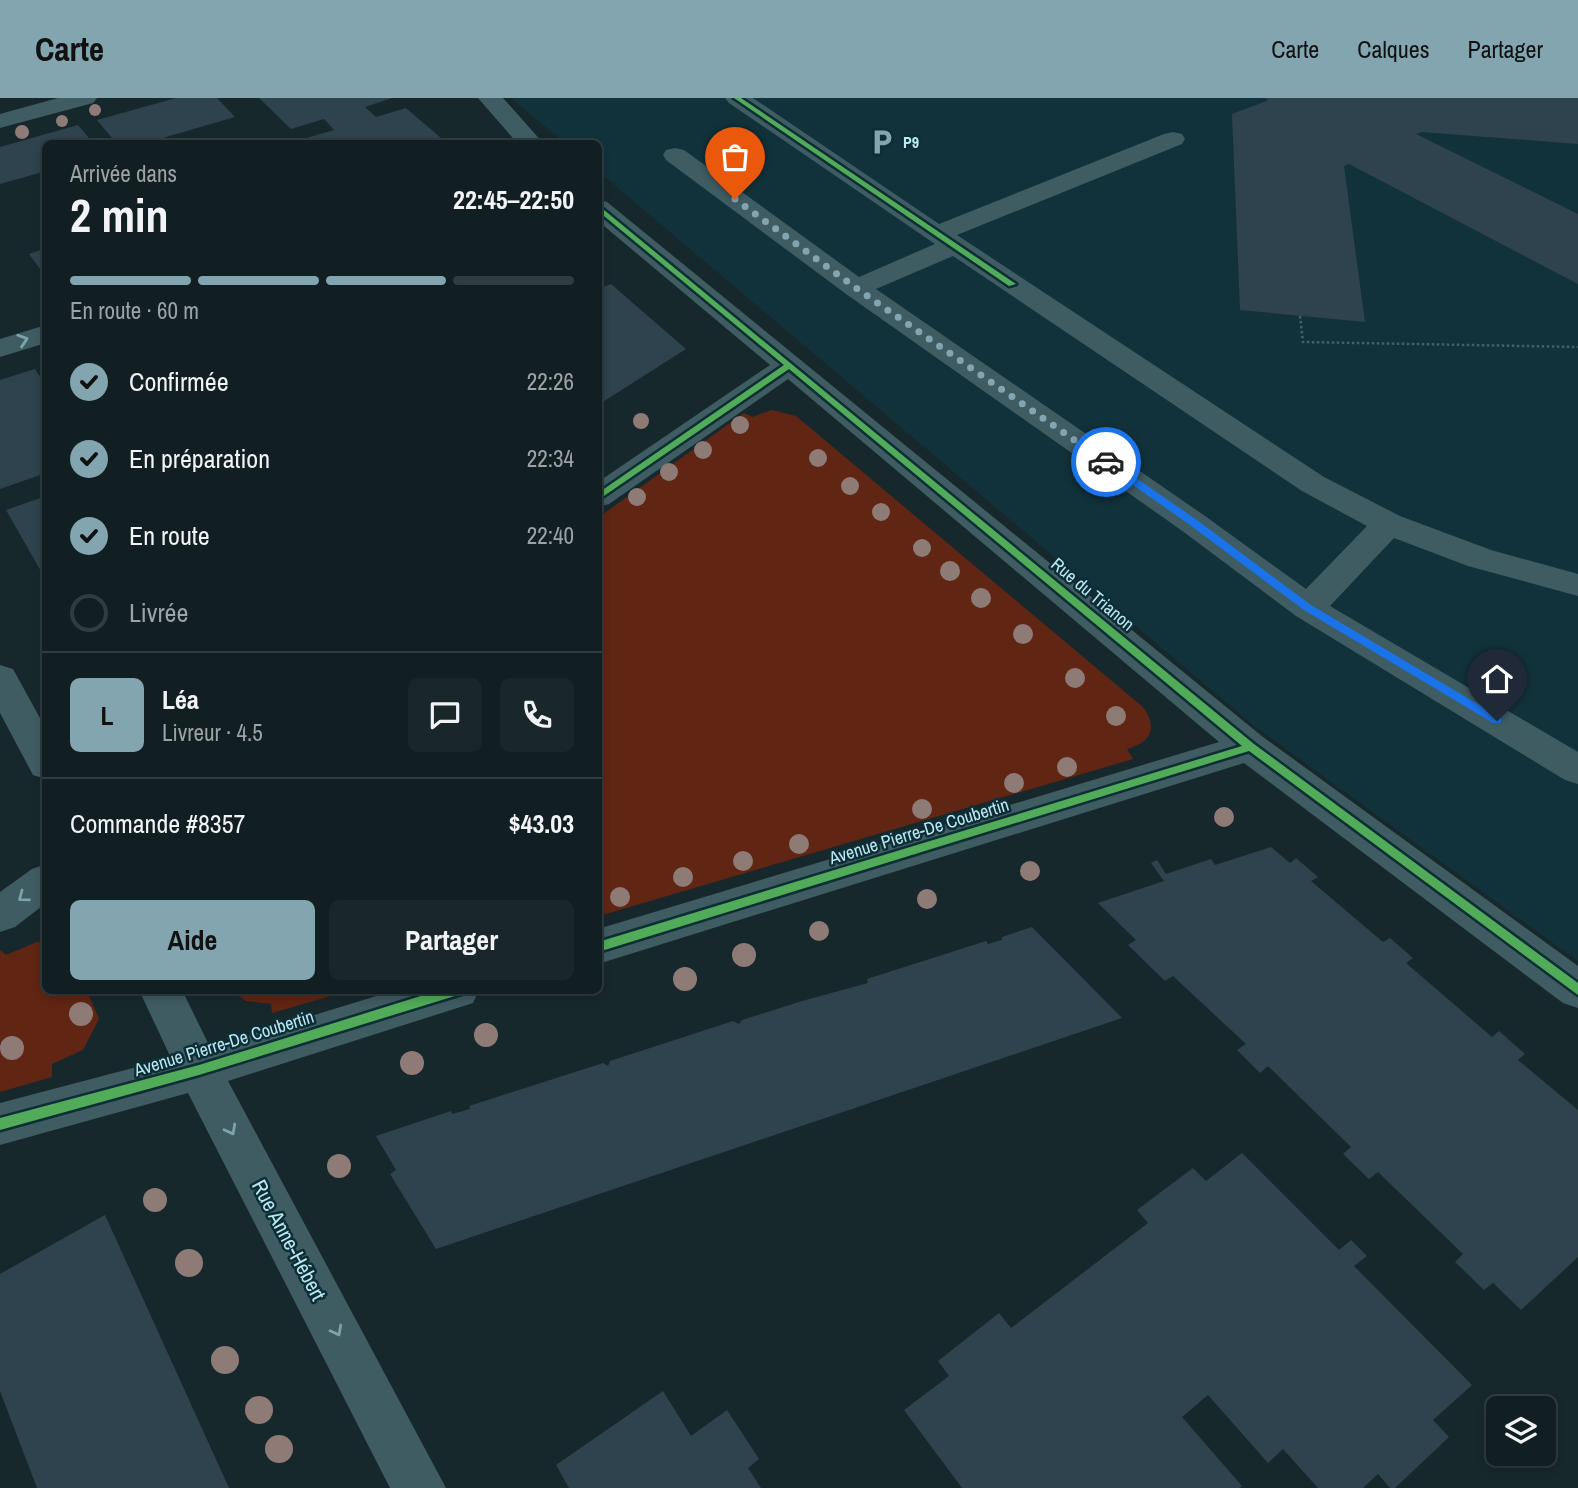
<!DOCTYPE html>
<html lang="fr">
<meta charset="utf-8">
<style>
body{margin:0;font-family:"Archivo Narrow",sans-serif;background:#1a272a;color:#f1f3f6;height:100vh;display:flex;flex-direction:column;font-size:26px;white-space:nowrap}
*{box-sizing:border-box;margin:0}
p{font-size:23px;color:#9ca2a5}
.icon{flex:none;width:38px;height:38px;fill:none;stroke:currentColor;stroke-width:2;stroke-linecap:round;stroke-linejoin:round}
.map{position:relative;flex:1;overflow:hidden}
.sheet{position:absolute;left:42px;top:42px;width:560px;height:854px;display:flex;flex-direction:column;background:#111e22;border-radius:10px;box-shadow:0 4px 10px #0003,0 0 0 2px #303c40}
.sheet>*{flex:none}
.controls{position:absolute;left:1486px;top:1298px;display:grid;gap:14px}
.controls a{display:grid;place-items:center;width:70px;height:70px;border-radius:10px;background:#111e22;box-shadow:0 4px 10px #0003,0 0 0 2px #303c40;font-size:35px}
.pin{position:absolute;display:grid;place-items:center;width:60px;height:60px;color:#fff;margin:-72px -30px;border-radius:50% 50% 50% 0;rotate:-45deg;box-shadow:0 0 7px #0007}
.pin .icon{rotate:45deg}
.courier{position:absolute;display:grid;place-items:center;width:70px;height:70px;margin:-35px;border:5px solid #1a73e8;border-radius:50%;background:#fff;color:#222;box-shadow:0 2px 9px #0007}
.headline em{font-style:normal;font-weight:700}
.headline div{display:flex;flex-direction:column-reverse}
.headline{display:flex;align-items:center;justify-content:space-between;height:119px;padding:0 28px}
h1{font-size:46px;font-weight:700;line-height:52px}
.bar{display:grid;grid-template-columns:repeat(4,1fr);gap:10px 7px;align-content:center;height:84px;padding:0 28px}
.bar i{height:9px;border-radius:5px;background:#303c40}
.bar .on{background:#82a5af}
.bar p{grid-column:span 4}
.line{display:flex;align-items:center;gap:18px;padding:0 28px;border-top:2px solid #303c40}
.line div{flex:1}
.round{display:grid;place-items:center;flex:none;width:74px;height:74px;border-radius:10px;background:#1a272a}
ol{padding:0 28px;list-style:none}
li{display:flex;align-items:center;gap:21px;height:77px}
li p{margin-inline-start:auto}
li .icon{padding:7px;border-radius:50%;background:#82a5af;color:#111;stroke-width:4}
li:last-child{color:#9ca2a5}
li i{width:38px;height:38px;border:4px solid #303c40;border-radius:50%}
.action{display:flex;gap:14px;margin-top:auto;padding:14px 28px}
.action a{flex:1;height:80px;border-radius:10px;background:#82a5af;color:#111;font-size:28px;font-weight:700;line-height:80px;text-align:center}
.action a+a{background:#1a272a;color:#f1f3f6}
header{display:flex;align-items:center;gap:42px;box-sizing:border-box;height:98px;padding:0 35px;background:#82a5af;color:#111}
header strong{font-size:33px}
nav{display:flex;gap:38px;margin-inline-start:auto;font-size:24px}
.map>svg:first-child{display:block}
.built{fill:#12323b}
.green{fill:#602513}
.building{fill:#2e434d}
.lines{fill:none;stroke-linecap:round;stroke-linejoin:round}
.path{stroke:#485e65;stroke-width:2.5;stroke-dasharray:2.5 2.5;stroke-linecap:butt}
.minor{fill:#3f5c62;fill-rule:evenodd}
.cycleway-casing{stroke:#0e2e36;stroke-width:5}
.cycleway{fill:#51ab58;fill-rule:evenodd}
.tree{fill:#8e7b76}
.oneway{stroke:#7ea2ac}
.route{fill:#1a73e8}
.done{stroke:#82a5af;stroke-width:7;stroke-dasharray:0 12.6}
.labels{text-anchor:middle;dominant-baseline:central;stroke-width:5;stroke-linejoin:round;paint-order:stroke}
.far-poi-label{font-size:16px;font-weight:bold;fill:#bce8f5;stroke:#0e2e36;text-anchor:start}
.street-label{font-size:18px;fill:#bce8f5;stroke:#0e2e36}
.near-street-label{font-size:21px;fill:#bce8f5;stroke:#0e2e36}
</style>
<header>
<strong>Carte</strong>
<nav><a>Carte</a><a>Calques</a><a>Partager</a></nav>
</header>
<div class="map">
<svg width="1578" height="1390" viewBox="0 0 1578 1390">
<rect width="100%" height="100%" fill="#17282d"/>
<!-- built -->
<path class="built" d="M511,0H1578V863L1253,627L599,74L598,46L565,45Z"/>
<!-- green -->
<path class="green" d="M772,312L796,318L1144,610C1158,631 1150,645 1127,651L1133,661L599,818V419L744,315L752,319Z
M37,844H45L46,892L87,893L99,921L83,952L52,966V979L0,994V852L6,857Z
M232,893H348L272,915L271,906L246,903Z"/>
<!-- building -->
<path class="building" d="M176,0H217L235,19L142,46H117L97,22Z
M259,0H392L365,9L376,19L406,10L448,46H307L303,41L334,32L324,21L291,31Z
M1265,0H1578V46L1422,34L1416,36L1578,116V186L1349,66L1344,68L1365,224L1240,212L1232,16L1269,2Z
M78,27L94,46H46V73L0,86V49Z
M46,150V179L29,156Z
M611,186L686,251L598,307V191Z
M35,271L46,288V375L0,391V282Z
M46,398V482L6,412Z
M1271,749L1290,765L1296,760L1318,779L1311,783L1383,844L1390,840L1413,860L1406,865L1492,939L1499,933L1525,956L1518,962L1578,1012V1159L1521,1212L1493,1185L1484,1192L1455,1164L1463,1156L1378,1074L1369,1081L1343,1056L1351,1049L1268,968L1260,975L1237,952L1246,946L1173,878L1165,883L1128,847L1136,842L1098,805L1164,783L1151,765L1157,762L1166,776L1211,761L1215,767Z
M1032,829L1122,920L436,1151L390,1076L396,1072L376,1038L451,1013L452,1016L470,1011L469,1008L603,965L608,968L610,963L733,923L739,926L742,922L802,903L868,885L867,881L986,843L988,846L1002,842V839Z
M1242,1055L1339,1152L1351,1142L1367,1158L1354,1168L1472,1287L1433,1322L1449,1339L1395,1390H1390L1378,1376L1363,1390H1318L1283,1351L1268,1365L1208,1297L1182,1319L1242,1388L1240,1390H962L904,1312L949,1278L938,1263L999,1215L1011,1230L1148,1125L1137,1112L1193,1070L1206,1083Z
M105,1117L229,1390H37L0,1293V1176Z
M663,1293L691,1338L727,1312L759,1361L748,1370L761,1390H569L556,1367Z"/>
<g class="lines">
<!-- path -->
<path class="path" d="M1300,218L1303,244L1578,249"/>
<!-- minor -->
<path class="minor" d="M58,0H97L93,5L0,30V16Z
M478,0H503L544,46H518Z
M725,0H753L939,126L1164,36L1173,34L1182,36L1185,41L1182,46L957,137L1324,379L1400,418L1491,452L1578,476V498L1468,468L1394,440L1330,508L1578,654V686L1565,682L1296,518L1181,432L846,196L666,62L663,57L666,52L675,50L684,52L859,179L935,146L729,5ZM953,158L1302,393L1367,428L1306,491L1205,418L876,191Z
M598,101L607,104L1263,639L1578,868V910L1563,905L1244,665L598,866V831L1219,644L788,281L609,406L598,409V384L770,267L598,123Z
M46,227V245L0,259V241Z
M0,567L13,571L46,631V681L33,677L0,615Z
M46,766V805L15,829L0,834V794L32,771Z
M139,892H182L210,949L396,892H479L473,905L228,983L446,1390H390L188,995L0,1047V1005L171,960Z"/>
<!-- cycleway casing -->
<g class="cycleway-casing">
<path id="cycleway" d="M734,0H741L1016,186L1009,188Z
M598,107L1254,646L1578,885V897L1249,653L598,854V844L1242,648L789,271L598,402V395L784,267L598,113Z
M440,892H464L462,896L458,897L199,977L0,1032V1020L199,967Z"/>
</g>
<!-- cycleway -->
<use href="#cycleway" class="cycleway"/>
</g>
<!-- trees -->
<g class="tree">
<circle cx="95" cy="12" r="6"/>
<circle cx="62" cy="23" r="6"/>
<circle cx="22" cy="34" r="7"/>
<circle cx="641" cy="323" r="8"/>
<circle cx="740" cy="327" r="9"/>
<circle cx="703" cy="352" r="9"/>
<circle cx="818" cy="360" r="9"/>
<circle cx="669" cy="374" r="9"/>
<circle cx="850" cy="388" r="9"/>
<circle cx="637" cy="399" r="9"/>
<circle cx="881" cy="414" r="9"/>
<circle cx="922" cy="450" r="9"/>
<circle cx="950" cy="473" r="10"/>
<circle cx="981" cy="500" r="10"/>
<circle cx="1023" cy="536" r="10"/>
<circle cx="1075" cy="580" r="10"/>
<circle cx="1116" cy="618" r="10"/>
<circle cx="1067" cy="669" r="10"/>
<circle cx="1014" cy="685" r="10"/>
<circle cx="922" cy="711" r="10"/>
<circle cx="1224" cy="719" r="10"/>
<circle cx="799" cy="746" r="10"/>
<circle cx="743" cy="763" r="10"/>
<circle cx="1030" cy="773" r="10"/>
<circle cx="683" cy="779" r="10"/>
<circle cx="620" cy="799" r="10"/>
<circle cx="927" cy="801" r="10"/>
<circle cx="819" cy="833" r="10"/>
<circle cx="744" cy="857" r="12"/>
<circle cx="685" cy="881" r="12"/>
<circle cx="81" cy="916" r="12"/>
<circle cx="486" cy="937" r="12"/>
<circle cx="12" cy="950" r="12"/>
<circle cx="412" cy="965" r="12"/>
<circle cx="339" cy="1068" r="12"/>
<circle cx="155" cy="1102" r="12"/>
<circle cx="189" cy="1165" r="14"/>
<circle cx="225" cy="1262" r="14"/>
<circle cx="259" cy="1312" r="14"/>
<circle cx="279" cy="1351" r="14"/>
</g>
<!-- one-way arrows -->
<defs><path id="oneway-chevron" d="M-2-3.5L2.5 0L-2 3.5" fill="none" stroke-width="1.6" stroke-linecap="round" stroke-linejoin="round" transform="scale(1.75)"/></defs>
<g class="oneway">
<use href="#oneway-chevron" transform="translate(23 242) rotate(-18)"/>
<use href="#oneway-chevron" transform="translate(23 799) rotate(143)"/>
<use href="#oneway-chevron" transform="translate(231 1032) rotate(62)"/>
<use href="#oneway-chevron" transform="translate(337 1233) rotate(62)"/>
</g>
<!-- route -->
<path class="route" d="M1103,362H1110L1197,422L1311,507L1501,620V625H1493L1304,512L1190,427L1103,366Z"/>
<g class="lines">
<!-- done -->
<path class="done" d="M735,101L856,190L1106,364"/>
</g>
<!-- icons -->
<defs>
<g id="parking-bare" transform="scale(2.1)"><path d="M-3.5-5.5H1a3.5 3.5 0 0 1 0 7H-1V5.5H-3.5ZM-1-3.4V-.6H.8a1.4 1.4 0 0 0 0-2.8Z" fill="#82a5af" stroke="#0e2e36" stroke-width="2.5" paint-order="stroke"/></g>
</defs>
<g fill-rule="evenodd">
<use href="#parking-bare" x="882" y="44"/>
</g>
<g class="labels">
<!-- far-poi labels -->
<g class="far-poi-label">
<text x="903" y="44">P9</text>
</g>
<!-- street labels -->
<g class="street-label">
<text transform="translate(1093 496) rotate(40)">Rue du Trianon</text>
<text transform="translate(919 733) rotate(-17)">Avenue Pierre-De Coubertin</text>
<text transform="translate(224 945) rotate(-17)">Avenue Pierre-De Coubertin</text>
</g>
<!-- near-street labels -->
<g class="near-street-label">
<text transform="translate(289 1142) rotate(62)">Rue Anne-Hébert</text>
</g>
</g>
</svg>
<div class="controls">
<a><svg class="icon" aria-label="layers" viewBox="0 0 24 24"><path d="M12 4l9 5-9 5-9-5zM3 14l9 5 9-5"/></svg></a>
</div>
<div class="pin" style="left:735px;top:101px;background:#ea580c"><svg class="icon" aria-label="bag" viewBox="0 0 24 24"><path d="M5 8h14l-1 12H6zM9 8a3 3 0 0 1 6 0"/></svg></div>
<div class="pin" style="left:1497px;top:623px;background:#1f2937"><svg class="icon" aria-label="home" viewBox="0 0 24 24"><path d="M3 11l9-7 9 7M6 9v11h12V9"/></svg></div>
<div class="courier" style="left:1106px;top:364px"><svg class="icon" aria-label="car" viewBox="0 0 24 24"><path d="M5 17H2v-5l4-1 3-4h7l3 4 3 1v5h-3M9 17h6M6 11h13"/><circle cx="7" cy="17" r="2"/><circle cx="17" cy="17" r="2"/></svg></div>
<section class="sheet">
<div class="headline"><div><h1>2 min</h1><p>Arrivée dans</p></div><em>22:45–22:50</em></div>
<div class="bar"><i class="on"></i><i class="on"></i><i class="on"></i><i></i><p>En route · 60 m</p></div>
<ol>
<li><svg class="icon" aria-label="check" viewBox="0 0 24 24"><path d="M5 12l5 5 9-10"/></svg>Confirmée<p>22:26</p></li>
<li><svg class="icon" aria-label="check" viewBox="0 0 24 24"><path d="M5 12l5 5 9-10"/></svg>En préparation<p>22:34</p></li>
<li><svg class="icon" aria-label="check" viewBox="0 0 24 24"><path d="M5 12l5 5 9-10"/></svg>En route<p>22:40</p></li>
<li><i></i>Livrée</li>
</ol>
<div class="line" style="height:126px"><b class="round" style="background:#82a5af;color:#111">L</b><div><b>Léa</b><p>Livreur · 4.5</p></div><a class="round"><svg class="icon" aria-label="chat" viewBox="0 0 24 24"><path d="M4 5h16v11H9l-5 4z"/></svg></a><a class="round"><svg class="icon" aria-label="phone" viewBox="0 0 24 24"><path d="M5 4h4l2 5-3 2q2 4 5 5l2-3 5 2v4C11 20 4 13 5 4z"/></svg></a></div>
<div class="line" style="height:91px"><div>Commande #8357</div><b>$43.03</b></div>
<div class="action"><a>Aide</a><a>Partager</a></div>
</section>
</div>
